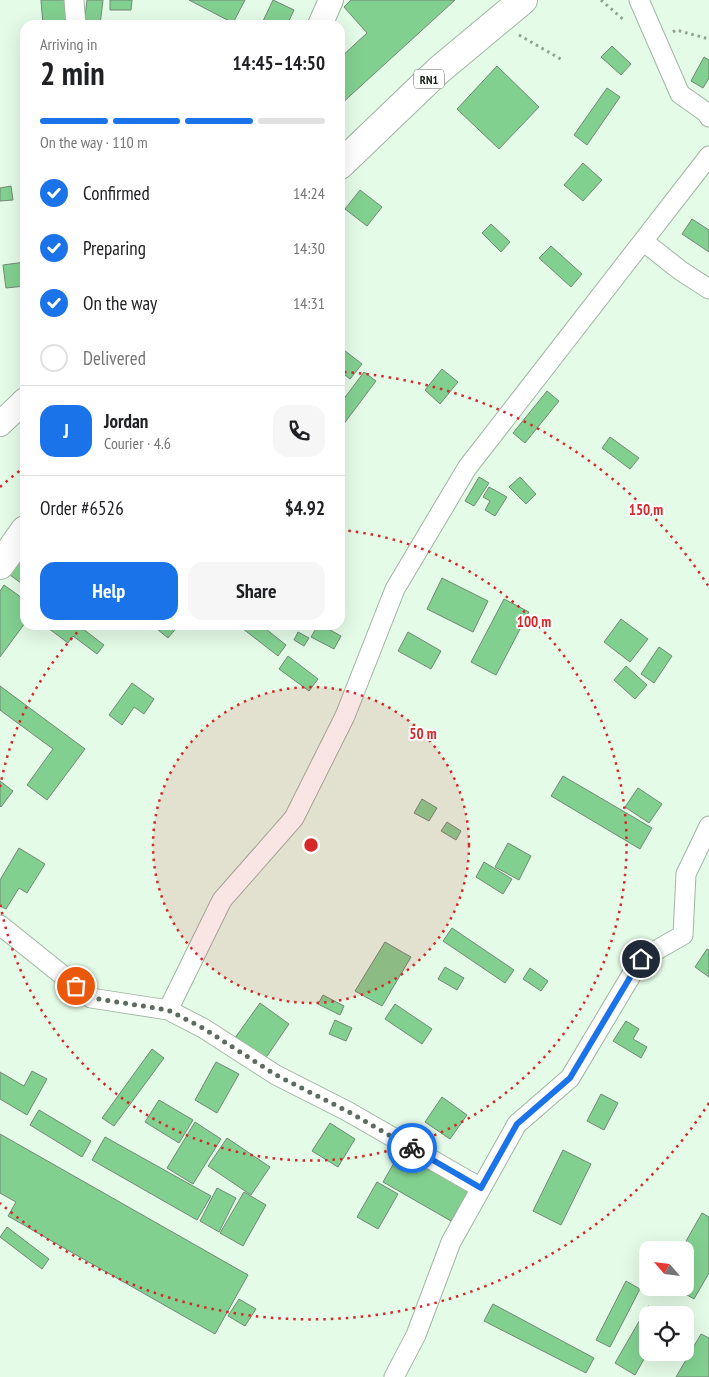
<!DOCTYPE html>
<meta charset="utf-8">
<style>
body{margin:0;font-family:"PT Sans Narrow",sans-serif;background:#f6f6f6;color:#202124;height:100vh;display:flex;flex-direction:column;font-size:19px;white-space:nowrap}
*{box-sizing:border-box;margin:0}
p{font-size:16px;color:#757577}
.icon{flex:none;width:28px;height:28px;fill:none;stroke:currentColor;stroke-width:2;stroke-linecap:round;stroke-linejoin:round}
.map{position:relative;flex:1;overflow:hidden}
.sheet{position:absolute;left:20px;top:20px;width:325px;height:610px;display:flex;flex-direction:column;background:#fff;border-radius:15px;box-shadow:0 5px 20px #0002}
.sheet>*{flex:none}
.needle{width:32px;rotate:298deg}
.buttons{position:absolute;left:639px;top:1241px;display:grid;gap:10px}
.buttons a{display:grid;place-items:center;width:55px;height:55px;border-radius:10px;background:#fff;box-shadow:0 5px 20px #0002;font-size:25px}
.pin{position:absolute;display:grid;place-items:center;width:42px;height:42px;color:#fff;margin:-21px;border:2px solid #fff;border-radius:50%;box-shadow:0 1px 5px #0007}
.courier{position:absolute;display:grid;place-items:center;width:50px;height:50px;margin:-25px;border:4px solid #1a73e8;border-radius:50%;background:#fff;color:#222;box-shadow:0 1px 6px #0007}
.summary em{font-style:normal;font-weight:700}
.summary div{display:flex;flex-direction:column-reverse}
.summary{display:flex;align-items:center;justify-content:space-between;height:85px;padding:0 20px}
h1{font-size:32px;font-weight:700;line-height:38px}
.bar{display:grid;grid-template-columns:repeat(4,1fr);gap:8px 5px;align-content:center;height:60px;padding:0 20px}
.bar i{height:6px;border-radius:4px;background:#e0e0e0}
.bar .active{background:#1a73e8}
.bar p{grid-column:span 4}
.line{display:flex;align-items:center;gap:12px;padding:0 20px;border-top:1px solid #e0e0e0}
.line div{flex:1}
.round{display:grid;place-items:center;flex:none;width:52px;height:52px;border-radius:15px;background:#f6f6f6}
ol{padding:0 20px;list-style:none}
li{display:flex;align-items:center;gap:15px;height:55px}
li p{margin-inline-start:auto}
li .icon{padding:5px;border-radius:50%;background:#1a73e8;color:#fff;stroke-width:4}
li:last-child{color:#757577}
li i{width:28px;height:28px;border:2px solid #e0e0e0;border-radius:50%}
.primary-button{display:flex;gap:10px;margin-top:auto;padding:10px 20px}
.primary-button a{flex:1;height:58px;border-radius:15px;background:#1a73e8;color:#fff;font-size:20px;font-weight:700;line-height:58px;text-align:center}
.primary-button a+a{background:#f6f6f6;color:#202124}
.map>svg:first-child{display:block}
.building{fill:#82d090;stroke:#738876}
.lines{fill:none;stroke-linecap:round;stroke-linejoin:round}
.minor-casing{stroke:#a0b5a3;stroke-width:21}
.tertiary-casing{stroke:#a0b5a3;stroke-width:26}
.trunk-casing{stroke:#a0b5a3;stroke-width:30}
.path{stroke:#90a192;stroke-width:3;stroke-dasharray:2.5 4;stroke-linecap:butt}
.minor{stroke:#fff;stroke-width:19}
.tertiary{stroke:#fff;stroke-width:24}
.trunk{stroke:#fff;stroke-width:28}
.done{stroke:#5e6b60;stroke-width:5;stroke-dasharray:0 9}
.route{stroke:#1a73e8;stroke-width:6}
.ring{fill:none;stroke:#d62828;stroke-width:2.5;stroke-dasharray:2.5 5}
.labels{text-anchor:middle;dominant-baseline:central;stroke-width:4;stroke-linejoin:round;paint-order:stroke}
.shield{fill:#fff;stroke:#5c625d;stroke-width:1}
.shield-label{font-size:12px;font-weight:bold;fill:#161e17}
.centre{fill:#d62828;stroke:#fff;stroke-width:2.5}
.ring-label{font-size:15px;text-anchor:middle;font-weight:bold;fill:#d62828;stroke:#fff;stroke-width:4;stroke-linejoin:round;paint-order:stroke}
</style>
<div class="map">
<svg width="709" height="1377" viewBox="0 0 709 1377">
<rect width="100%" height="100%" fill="#e4fbe7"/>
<!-- building -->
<path class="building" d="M41,0H68L71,25H43Z
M87,0H103L100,25H84Z
M110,0H132L131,10H110Z
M189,0H245L233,23Z
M273,0L294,10L287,25H273L263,21Z
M351,0H455L340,105V58L367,33L344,7Z
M612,46L631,64L621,75L601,57Z
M704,57L709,60V78L703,88L691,81Z
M497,66L539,107L499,149L457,109Z
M607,88L620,97L587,145L574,135Z
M583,163L602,180L583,201L564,185Z
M11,186L13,200L0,201V188Z
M360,190L382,207L367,226L345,209Z
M692,219L709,230V252L682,234Z
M491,224L510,242L501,252L482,233Z
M551,246L582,274L571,287L539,258Z
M25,262V286L6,288L3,265Z
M340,347L362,364L350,379L340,371Z
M442,369L458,382L440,404L425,390Z
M364,372L376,381L340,429V404Z
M547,391L559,401L525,443L513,433Z
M610,437L639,458L630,469L602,448Z
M479,477L489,483L474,506L465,501Z
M520,477L536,494L526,504L509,487Z
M489,487L507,497L495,516L485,510L490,501L483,497Z
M25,552V586L10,575Z
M442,578L488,601L473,632L427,609Z
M4,585L25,600V623L0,657V591Z
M504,599L529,612L496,675L471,662Z
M621,619L648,639L630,662L604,642Z
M44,625H78L104,645L97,654L73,636L68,643Z
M152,625H179L168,638Z
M238,625H261L286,645L278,656Z
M318,625H321L341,636L334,649L311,637Z
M298,632L309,638L304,646L294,640Z
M408,632L441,651L431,669L398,651Z
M659,647L672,656L654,683L641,674Z
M288,656L318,679L309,691L279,669Z
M626,666L647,685L635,699L614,680Z
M132,683L154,699L144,714L134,707L122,725L109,715Z
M0,686L85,749L47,800L27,785L53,749L0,710Z
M563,776L652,828L640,849L551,796Z
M0,781L13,791L1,807L0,806Z
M638,788L662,804L649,823L625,807Z
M422,799L437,808L429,821L414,813Z
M447,822L461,831L456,840L441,831Z
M508,843L531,856L519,880L495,867Z
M19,848L45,864L27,893L19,888L6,909L0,906V880Z
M484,862L512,879L503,894L476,877Z
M452,928L514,970L505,983L443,941Z
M385,942L411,957L382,1006L355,991Z
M707,949L709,950V977L695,967Z
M445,967L464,978L457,990L438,979Z
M530,968L548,981L541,991L523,979Z
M323,995L344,1006L340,1015L318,1004Z
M260,1003L289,1024L265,1059L235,1038Z
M395,1004L432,1029L422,1044L385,1019Z
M335,1020L352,1028L346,1041L329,1034Z
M626,1021L639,1029L633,1039L647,1047L641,1058L613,1041Z
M152,1049L164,1058L114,1126L102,1118Z
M216,1062L239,1074L217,1113L195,1100Z
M32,1071L47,1079L27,1115L0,1099V1072L24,1086Z
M601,1094L618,1103L604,1130L587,1121Z
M442,1097L467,1115L450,1139L425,1122Z
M159,1100L193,1120L179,1143L145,1122Z
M39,1110L91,1141L82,1157L30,1125Z
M195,1122L221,1139L193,1184L167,1168Z
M330,1123L355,1139L338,1167L312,1151Z
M0,1134L248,1275L215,1334L8,1216L16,1202L0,1193Z
M105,1137L211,1196L197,1220L92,1160Z
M227,1138L270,1167L251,1195L208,1166Z
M402,1149L470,1188L451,1221L383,1182Z
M563,1150L591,1164L561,1225L533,1211Z
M377,1182L398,1194L378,1229L357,1217Z
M217,1188L236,1198L219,1232L200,1221Z
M244,1192L266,1205L243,1246L220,1233Z
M702,1213L709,1217V1273L694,1299L675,1288H685V1250H681Z
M7,1227L49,1259L42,1269L0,1237Z
M626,1281L640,1289L610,1347L596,1340Z
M239,1299L256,1309L245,1326L228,1316Z
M493,1304L594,1358L586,1373L484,1321Z
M648,1306L671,1313L670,1315H648V1352L635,1375L615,1363Z
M701,1334L709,1338V1377H676Z"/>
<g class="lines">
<!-- minor casing -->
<g class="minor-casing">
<path id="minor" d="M74,0L76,25
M639,0L680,94L707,113L709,117
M643,241L681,271L709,289
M0,925L91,998L168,1010L222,900L294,818L345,716L395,589L467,468L709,156
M168,1010L203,1028L276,1075L347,1111L481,1188
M394,1377L416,1335L451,1242L517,1124L570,1078L641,959L683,935L686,874L709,826"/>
</g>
<!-- tertiary casing -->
<g class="tertiary-casing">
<path id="tertiary" d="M320,25L331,0
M0,424L25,400"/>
</g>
<!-- trunk casing -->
<g class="trunk-casing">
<path id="trunk" d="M340,165L439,70L523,0
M0,565L25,530"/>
</g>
<!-- path -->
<path class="path" d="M601,0L625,21
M673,32L676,30L709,39
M519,35L564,61"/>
<!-- minor -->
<use href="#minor" class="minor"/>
<!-- tertiary -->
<use href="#tertiary" class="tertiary"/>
<!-- trunk -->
<use href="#trunk" class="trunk"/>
</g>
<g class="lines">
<!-- done -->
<path class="done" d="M76,986L92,998L168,1010L203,1028L276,1075L347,1111L412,1148"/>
<!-- route -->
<path class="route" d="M412,1148L481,1188L517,1124L570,1078L641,959"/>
</g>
<!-- distance rings -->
<circle cx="311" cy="845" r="158" fill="#d62828" fill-opacity=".12"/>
<g class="ring">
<circle cx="311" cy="845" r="158"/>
<path d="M0 787A316 316 0 0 1 84 625M341 530A316 316 0 1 1 0 903"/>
<path d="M709 1103A474 474 0 0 1 0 1203M0 487A474 474 0 0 1 22 469M344 372A474 474 0 0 1 709 587"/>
</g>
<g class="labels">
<!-- shield labels -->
<rect class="shield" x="414" y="69.5" width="30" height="19" rx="4"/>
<g class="shield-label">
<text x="429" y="79">RN1</text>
</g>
</g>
<circle cx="311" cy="845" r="8" class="centre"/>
<g class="ring-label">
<text x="646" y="515">150 m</text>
<text x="534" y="627">100 m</text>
<text x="423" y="739">50 m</text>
</g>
</svg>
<div class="buttons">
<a><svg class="needle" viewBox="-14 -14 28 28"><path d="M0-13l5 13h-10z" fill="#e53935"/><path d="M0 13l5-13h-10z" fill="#757577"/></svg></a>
<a><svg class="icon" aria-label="locate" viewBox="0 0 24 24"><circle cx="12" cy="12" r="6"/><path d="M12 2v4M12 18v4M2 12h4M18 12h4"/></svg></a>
</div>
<div class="pin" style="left:76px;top:986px;background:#ea580c"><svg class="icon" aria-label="bag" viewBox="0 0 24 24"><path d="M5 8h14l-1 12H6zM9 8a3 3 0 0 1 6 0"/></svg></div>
<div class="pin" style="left:641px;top:959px;background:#1f2937"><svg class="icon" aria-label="home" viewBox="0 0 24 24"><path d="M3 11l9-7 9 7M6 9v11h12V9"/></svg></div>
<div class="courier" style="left:412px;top:1148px"><svg class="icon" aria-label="bike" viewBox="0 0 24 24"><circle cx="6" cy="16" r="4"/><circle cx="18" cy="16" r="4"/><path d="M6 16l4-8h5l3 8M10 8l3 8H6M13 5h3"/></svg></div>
<section class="sheet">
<div class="summary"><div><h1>2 min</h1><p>Arriving in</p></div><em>14:45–14:50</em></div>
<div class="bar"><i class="active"></i><i class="active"></i><i class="active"></i><i></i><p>On the way · 110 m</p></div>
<ol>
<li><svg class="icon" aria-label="check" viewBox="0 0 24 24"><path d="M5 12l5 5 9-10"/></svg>Confirmed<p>14:24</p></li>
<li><svg class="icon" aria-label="check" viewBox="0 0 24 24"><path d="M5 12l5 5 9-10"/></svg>Preparing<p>14:30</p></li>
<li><svg class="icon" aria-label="check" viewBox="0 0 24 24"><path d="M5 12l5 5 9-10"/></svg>On the way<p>14:31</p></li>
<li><i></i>Delivered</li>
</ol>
<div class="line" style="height:90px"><b class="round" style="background:#1a73e8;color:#fff">J</b><div><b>Jordan</b><p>Courier · 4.6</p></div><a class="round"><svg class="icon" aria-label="phone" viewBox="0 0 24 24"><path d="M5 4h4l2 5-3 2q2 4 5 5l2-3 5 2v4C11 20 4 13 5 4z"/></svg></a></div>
<div class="line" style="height:65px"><div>Order #6526</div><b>$4.92</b></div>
<div class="primary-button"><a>Help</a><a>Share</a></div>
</section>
</div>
